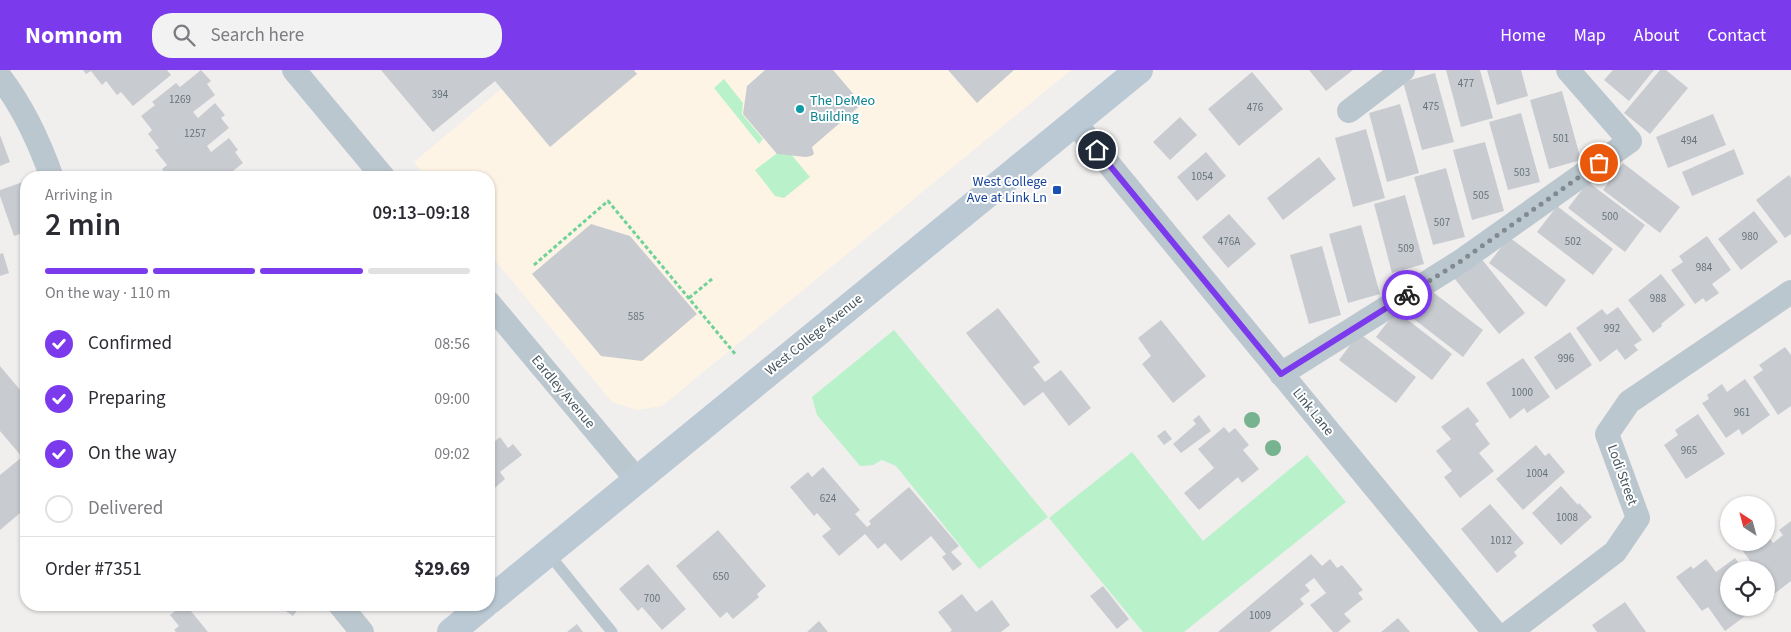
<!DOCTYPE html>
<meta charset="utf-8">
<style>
body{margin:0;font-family:"Source Sans 3",sans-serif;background:#f2f2f3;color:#2b2b33;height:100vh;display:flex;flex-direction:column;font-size:19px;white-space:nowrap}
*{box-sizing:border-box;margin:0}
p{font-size:16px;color:#7c7c81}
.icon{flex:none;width:28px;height:28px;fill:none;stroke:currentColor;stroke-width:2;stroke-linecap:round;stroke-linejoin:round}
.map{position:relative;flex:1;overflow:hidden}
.panel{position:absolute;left:20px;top:101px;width:475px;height:440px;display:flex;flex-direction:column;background:#fff;border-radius:20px;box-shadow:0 1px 4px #0004}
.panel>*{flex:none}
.needle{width:32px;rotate:324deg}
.controls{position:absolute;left:1720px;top:426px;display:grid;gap:10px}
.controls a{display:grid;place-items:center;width:55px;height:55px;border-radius:50%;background:#fff;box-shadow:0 1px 4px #0004;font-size:25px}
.pin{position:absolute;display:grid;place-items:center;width:42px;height:42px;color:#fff;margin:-21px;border:2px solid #fff;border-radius:50%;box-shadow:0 1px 5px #0007}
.courier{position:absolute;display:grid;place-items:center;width:50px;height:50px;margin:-25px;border:4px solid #7c3aed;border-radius:50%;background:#fff;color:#222;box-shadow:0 1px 6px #0007}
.overview em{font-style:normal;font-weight:600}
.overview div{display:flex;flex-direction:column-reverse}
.overview{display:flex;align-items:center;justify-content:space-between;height:85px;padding:0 25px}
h1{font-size:32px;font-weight:600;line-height:38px}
.bar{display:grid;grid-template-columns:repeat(4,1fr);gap:8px 5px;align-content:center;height:60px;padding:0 25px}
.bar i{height:6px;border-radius:4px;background:#e1e1e2}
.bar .selected{background:#7c3aed}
.bar p{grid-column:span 4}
.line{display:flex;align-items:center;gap:12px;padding:0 25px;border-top:1px solid #e1e1e2}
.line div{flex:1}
ol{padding:0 25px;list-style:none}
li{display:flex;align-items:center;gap:15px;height:55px}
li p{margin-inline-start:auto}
li .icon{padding:5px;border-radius:50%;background:#7c3aed;color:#fff;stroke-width:4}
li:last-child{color:#7c7c81}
li i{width:28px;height:28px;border:2px solid #e1e1e2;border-radius:50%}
header{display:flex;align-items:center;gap:30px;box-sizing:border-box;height:70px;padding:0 25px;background:#7c3aed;color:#fff}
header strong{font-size:24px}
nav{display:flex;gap:28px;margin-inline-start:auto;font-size:18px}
.search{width:350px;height:45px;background:#f2f2f3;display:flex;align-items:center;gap:12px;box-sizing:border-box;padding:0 18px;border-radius:20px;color:#7c7c81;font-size:19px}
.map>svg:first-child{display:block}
.commercial{fill:#fdf4e6}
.green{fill:#b9f2ca}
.building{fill:#c8ccd1}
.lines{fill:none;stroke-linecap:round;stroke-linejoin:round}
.path{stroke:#6fd299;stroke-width:3;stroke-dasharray:4 2.5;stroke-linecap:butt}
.lane{stroke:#bbc7ce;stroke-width:11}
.street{stroke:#bbc7ce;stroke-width:24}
.secondary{stroke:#bac9d4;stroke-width:28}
.tree{fill:#76b38e}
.done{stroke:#818a90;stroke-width:5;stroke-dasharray:0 9}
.route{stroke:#7c3aed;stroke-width:6}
.culture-dot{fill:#0f9aa8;stroke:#fff;stroke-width:2}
.transit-dot{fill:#1a4fb4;stroke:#fff;stroke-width:2}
.labels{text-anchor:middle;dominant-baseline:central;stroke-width:4;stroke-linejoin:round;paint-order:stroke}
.number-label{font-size:11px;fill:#66727a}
.culture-label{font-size:14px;fill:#0d838f;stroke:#fff;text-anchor:start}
.transit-label{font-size:14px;fill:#164399;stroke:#fff;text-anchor:end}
.street-label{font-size:14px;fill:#45545d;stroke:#fff}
</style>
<header>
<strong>Nomnom</strong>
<div class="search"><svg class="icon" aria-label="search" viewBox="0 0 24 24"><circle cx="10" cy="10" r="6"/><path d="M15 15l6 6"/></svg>Search here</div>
<nav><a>Home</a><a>Map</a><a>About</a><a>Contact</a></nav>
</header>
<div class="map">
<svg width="1791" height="562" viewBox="0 0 1791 562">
<rect width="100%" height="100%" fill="#f1eeee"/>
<!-- commercial -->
<path class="commercial" d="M524,0H1071L662,336L637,340L612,332L489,183V108L426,107L414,92Z"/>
<!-- green -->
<path class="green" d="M724,9L743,33L742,44L763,69L759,74L714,18Z
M785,77L810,107L784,128L775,126L755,100Z
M894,260L1048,447L979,499L896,396L882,390L873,395L860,396L817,345L812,327Z
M1132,382L1203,471L1307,385L1346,432L1184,562H1143L1049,448Z"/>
<!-- building -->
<path class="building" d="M83,0H167L171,5L133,36L121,22L117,25L106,11L102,15L91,1L86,4Z
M201,0L211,11L207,14L215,25L193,42L198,48L215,33L225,45L221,48L229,58L207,76L211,82L229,68L238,80L235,82L243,93L224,108H169L162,99L167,95L155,80L159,78L148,64L152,60L141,46L155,35L152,32L176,13L180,17Z
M381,0H634L637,4L550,77L495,11L433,62Z
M765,0H833L862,34L812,77L814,84L811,86L806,87L777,84L743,44L747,16Z
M948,0H1014L977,33Z
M1309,0H1353L1326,21Z
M1446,0H1480L1493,48L1461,57Z
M1487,0H1521L1528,26L1497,35Z
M1613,0H1654L1629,31L1604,10Z
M1660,0H1666L1688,18L1650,64L1624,43Z
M1252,2L1283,39L1239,76L1208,39Z
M1435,3L1454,72L1422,80L1403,12Z
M1562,21L1581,90L1549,99L1530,30Z
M1400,34L1419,103L1387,112L1369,43Z
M1521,43L1540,112L1508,120L1489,52Z
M1713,44L1726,75L1668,98L1656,67Z
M1180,47L1197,65L1170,90L1153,72Z
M1366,59L1385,128L1353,137L1335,68Z
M0,65L10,92L0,96Z
M1485,72L1504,141L1472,150L1453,80Z
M1734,79L1744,104L1692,126L1682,102Z
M1206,82L1226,106L1197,131L1177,107Z
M1319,87L1336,109L1283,150L1267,128Z
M1623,93L1680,137L1660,163L1603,120Z
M1446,98L1465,167L1433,175L1414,107Z
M244,101L249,108H236Z
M1789,105L1791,108V164L1785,168L1756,130Z
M23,112L26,122V162L14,166L0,126V120Z
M1588,112L1645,155L1625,182L1568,138Z
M1405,125L1424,194L1392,203L1374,134Z
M1557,136L1613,179L1593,205L1537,162Z
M1754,141L1778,172L1741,200L1718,169Z
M1229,144L1256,174L1228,198L1202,167Z
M591,154L630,166L697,244L642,291L601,286L532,204Z
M1361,155L1380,224L1348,233L1329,164Z
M1707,166L1731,200L1712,214L1719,223L1706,232L1703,228L1695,234L1671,200L1683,192L1679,186Z
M1509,167L1566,210L1546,237L1489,193Z
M1322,176L1341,245L1309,254L1290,185Z
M3,183L9,203L0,206V184Z
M1480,187L1525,243L1499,264L1454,208Z
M1661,204L1685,235L1661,254L1662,256L1653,263L1628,230Z
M1426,217L1483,260L1463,287L1406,243Z
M1618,237L1642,270L1634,275L1638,280L1625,290L1617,279L1600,292L1576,258L1602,239L1607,245Z
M998,238L1040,292L1033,297L1045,312L1061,300L1091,338L1069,356L1043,322L1024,336L966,263Z
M1396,241L1452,284L1432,310L1376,267Z
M1161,250L1206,306L1173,333L1142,294L1151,286L1138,268Z
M1570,262L1592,295L1556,320L1534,287Z
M1359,263L1416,307L1396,333L1339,290Z
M1785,277L1791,285V336L1778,345L1753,307L1763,300L1759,295Z
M1523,288L1550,327L1527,343L1524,338L1510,349L1486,313Z
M0,296L26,327V438L0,460V405L22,387L0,361Z
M1745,309L1770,345L1742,365L1739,359L1726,368L1702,333L1709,329L1707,325L1722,314L1727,322Z
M1468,337L1479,351L1475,354L1490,374L1479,383L1494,401L1460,428L1444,407L1452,401L1436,381L1451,369L1441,357Z
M1698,344L1725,384L1686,409L1664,375L1678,365L1675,360Z
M1199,345L1211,361L1181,383L1173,374L1196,354L1193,350Z
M1224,357L1229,363L1235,358L1249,375L1243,380L1259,399L1242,413L1238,407L1199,440L1184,423L1214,398L1198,379Z
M1165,360L1172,369L1164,375L1157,366Z
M500,367L508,378L513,374L522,385L500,402L505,409L489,423V376Z
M1536,375L1545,386L1549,383L1565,402L1523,440L1496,409Z
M823,397L860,440L855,444L867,457L871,454L869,451L909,417L959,476L951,482L962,494L953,501L942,487L946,484L931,466L901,491L885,473L878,479L865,464L839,486L822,466L831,459L817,443L814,446L790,417L808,402L812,407Z
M1561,416L1578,435L1579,433L1592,447L1561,475L1532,443Z
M1490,434L1524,473L1514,482L1517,486L1497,503L1461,459Z
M1791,451V511L1774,524L1766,513V500H1757L1739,476L1745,472H1766V463L1773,473L1783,465L1779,460Z
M718,460L766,516L757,524L759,527L733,549L727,542L720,548L676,496Z
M1311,484L1322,496L1330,489L1337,498L1342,495L1363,520L1358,523L1363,529L1344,544L1351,551L1338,562H1333L1310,535L1326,523L1314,508L1305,515L1310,521L1300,529L1304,534L1270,562H1218Z
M1735,488L1744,500H1729V538H1756L1725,561L1708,537L1702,541L1676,507L1691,496L1693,499L1706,489L1716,502Z
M648,494L686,539L662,560L642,537L638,541L619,519Z
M1103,516L1129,549L1117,559L1090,526Z
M962,524L976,542L992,530L1010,555L1001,562H950L952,560L938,542Z
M1625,532L1646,562H1597L1592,555Z
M183,535H186L208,562H176L174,560L179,556L170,545Z
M269,535H301L293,546L278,536L275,539Z
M1398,548L1410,562H1381Z
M819,551L828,562H807Z
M577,554L583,562H567Z"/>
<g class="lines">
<!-- path -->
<path class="path" d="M534,195L608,131L736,285
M689,228L712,209"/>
<!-- lane -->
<path class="lane" d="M548,483L612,562"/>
<!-- street -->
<path class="street" d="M294,0L384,108
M0,7C23,37 39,71 52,108
M1349,41L1403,0
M1075,53L1494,562
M489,233L637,410
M1281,304L1461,191L1630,71L1568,0
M340,535L362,562
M1510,562L1615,482L1638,448L1607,364L1629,332L1791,222"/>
<!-- secondary -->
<path class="secondary" d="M489,531L1139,0
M451,562L484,535"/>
</g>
<!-- trees -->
<g class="tree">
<circle cx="1252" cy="350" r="8"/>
<circle cx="1273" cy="378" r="8"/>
</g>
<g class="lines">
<!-- done -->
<path class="done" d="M1407,225L1461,191L1599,93"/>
<!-- route -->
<path class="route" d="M1097,80L1281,304L1407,225"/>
</g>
<!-- markers -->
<circle class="culture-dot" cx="800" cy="39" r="5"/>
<rect class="transit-dot" x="1052" y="115" width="10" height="10" rx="2.5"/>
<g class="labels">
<!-- number labels -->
<g class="number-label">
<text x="1466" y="13">477</text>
<text x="440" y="24">394</text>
<text x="180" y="29">1269</text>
<text x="1431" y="36">475</text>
<text x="1255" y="37">476</text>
<text x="195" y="63">1257</text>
<text x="1561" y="68">501</text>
<text x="1689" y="70">494</text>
<text x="1522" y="102">503</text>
<text x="1202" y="106">1054</text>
<text x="1481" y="125">505</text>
<text x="1610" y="146">500</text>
<text x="1442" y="152">507</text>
<text x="1750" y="166">980</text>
<text x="1229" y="171">476A</text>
<text x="1573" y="171">502</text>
<text x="1406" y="178">509</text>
<text x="1704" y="197">984</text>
<text x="1658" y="228">988</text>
<text x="636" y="246">585</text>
<text x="1612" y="258">992</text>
<text x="1566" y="288">996</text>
<text x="1522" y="322">1000</text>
<text x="1742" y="342">961</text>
<text x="1689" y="380">965</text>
<text x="1537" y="403">1004</text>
<text x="828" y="428">624</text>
<text x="1567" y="447">1008</text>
<text x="1501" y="470">1012</text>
<text x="721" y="506">650</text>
<text x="652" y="528">700</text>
<text x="1260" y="545">1009</text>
</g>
<!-- culture labels -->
<g class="culture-label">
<text x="810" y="31">The DeMeo<tspan x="810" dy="16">Building</tspan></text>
</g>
<!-- transit labels -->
<g class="transit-label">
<text x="1047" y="112">West College<tspan x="1047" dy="16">Ave at Link Ln</tspan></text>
</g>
<!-- street labels -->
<g class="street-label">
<text transform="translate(814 265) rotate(-39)">West College Avenue</text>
<text transform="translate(563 322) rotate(50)">Eardley Avenue</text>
<text transform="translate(1313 342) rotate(51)">Link Lane</text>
<text transform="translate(1622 405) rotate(70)">Lodi Street</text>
</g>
</g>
</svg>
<div class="controls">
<a><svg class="needle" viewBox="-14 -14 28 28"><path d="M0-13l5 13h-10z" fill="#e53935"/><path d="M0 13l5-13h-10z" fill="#7c7c81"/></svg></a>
<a><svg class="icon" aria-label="locate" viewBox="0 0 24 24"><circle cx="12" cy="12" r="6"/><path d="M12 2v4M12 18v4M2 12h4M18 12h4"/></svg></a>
</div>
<div class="pin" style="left:1599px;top:93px;background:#ea580c"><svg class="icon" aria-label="bag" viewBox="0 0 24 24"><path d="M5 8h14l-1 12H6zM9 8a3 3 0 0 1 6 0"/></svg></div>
<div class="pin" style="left:1097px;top:80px;background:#1f2937"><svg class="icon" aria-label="home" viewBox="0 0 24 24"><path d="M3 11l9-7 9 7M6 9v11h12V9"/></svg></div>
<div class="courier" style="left:1407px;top:225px"><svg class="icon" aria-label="bike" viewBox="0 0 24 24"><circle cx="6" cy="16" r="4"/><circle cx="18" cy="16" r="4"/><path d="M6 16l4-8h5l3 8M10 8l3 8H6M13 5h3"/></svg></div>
<section class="panel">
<div class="overview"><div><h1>2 min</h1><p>Arriving in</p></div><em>09:13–09:18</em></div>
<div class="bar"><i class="selected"></i><i class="selected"></i><i class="selected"></i><i></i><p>On the way · 110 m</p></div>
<ol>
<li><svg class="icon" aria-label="check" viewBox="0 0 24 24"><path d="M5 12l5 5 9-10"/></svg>Confirmed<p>08:56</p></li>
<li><svg class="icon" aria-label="check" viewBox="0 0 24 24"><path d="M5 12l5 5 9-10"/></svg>Preparing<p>09:00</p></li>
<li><svg class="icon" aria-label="check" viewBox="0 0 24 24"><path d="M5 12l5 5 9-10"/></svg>On the way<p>09:02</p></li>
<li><i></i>Delivered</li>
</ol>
<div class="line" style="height:65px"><div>Order #7351</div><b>$29.69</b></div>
</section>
</div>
